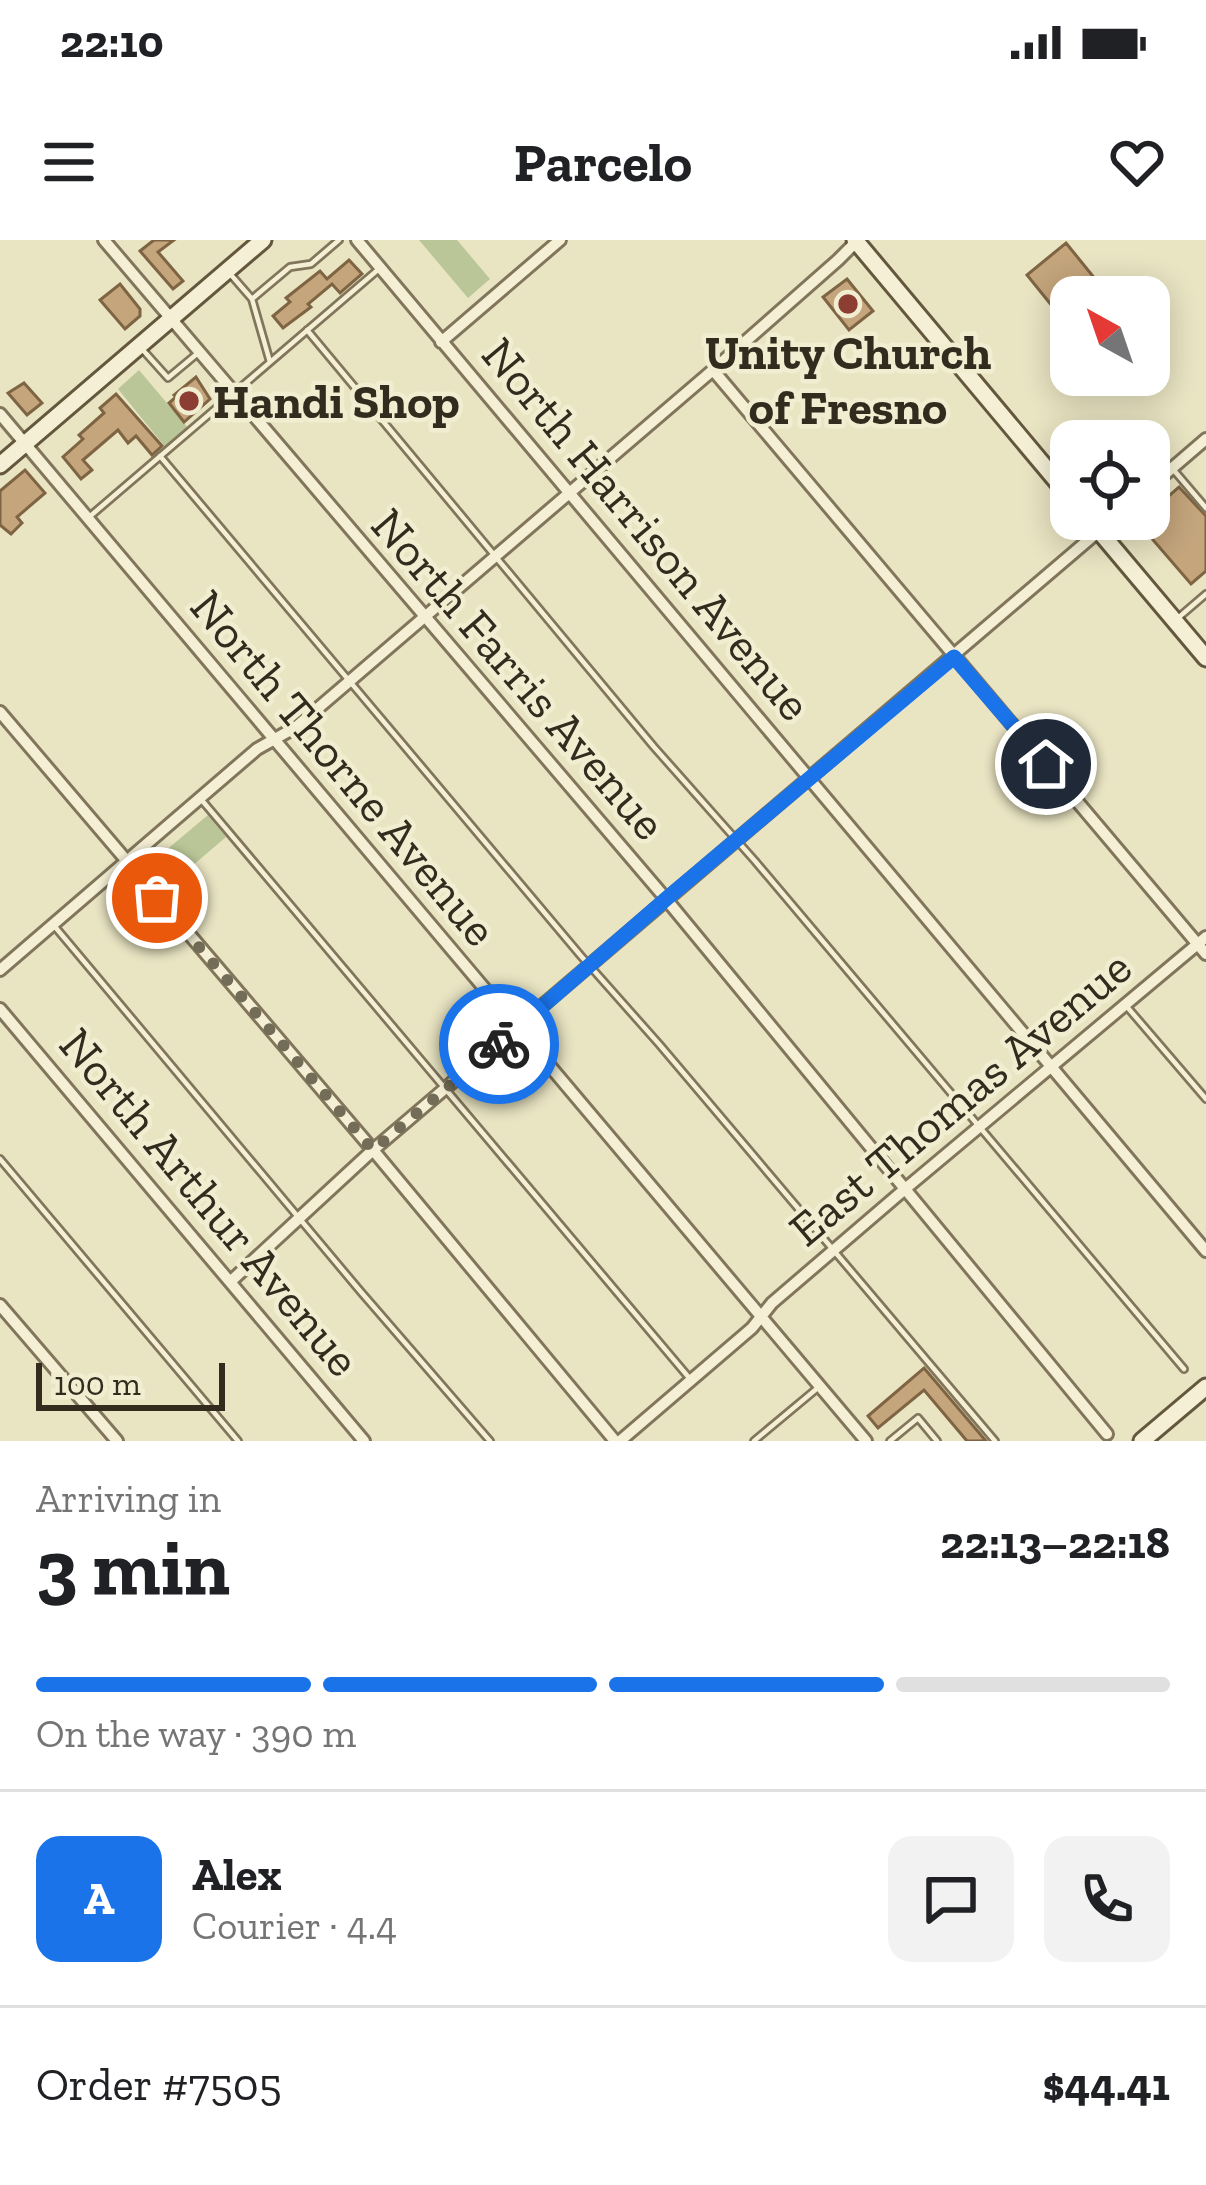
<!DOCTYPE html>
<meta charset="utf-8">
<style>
body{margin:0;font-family:"Zilla Slab",serif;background:#f2f2f2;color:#202124;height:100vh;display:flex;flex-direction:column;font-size:45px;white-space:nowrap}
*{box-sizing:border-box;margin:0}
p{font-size:39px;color:#757577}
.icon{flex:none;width:66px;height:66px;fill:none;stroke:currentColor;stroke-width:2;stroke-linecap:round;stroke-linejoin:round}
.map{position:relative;height:1201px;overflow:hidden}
.panel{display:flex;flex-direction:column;background:#fff;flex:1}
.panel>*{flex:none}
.needle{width:78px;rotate:320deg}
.controls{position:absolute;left:1050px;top:36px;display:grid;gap:24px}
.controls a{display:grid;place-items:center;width:120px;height:120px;border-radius:24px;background:#fff;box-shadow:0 6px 30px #0003;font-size:60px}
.scale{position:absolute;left:36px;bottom:30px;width:189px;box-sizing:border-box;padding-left:12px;border:6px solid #332b1e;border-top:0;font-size:33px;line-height:42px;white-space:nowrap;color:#332b1e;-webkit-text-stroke:9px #f1edd1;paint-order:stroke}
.pin{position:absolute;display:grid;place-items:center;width:102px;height:102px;color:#fff;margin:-51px;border:6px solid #fff;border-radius:50%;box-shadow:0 3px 12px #0007}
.courier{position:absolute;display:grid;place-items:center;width:120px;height:120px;margin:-60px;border:9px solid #1a73e8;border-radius:50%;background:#fff;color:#222;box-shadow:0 3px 15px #0007}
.head em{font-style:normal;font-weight:800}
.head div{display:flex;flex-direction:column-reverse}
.head{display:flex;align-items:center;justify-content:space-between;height:204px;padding:0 36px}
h1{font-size:78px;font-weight:800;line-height:90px}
.bar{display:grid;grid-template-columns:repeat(4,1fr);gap:18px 12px;align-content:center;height:144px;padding:0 36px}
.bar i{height:15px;border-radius:9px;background:#e0e0e0}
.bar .selected{background:#1a73e8}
.bar p{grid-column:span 4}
.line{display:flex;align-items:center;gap:30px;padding:0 36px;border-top:3px solid #e0e0e0}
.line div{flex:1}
.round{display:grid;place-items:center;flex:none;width:126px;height:126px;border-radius:24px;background:#f2f2f2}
.status{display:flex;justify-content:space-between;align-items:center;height:84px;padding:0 60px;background:#fff;direction:ltr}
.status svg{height:33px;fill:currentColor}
header{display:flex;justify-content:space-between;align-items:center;height:156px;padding:0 36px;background:#fff;font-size:54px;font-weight:800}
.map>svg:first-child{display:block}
.green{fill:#bac698}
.building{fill:#c4a57c;stroke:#7e6443;stroke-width:3}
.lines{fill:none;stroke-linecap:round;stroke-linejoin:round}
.service-casing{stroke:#81755b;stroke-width:10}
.minor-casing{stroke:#81755b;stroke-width:16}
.secondary-casing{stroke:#63573e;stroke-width:21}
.service{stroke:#f5f0d5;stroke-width:4.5}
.minor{stroke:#f5f0d5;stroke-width:10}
.secondary{stroke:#f5f0d5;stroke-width:15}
.done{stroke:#736c57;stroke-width:12;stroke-dasharray:0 21.6}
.route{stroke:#1a73e8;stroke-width:15}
.poi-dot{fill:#8b3e31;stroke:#f1edd1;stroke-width:4.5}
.labels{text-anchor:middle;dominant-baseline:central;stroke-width:9;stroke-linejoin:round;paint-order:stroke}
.poi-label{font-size:48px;font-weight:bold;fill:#332b1e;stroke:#f1edd1}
.street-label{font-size:48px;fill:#332b1e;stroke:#f1edd1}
</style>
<div class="status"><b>22:10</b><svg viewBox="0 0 49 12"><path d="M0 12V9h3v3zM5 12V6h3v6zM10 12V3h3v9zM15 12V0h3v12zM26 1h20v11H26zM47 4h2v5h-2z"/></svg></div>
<header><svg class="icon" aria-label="menu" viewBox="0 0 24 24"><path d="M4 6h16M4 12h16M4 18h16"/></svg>Parcelo<svg class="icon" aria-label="heart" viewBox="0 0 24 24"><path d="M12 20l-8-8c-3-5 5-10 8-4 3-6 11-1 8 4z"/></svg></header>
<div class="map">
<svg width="1206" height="1201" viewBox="0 0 1206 1201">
<rect width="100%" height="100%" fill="#e9e4c2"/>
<!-- green -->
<path class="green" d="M419,0H457L490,39L468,58Z
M139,130L188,188L166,208L118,149Z
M208,575L226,597L171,644L152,622Z"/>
<!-- building -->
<path class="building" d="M154,0H174L158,12L183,41L173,49L140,11Z
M1066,3L1096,40L1075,57H1071V60L1057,72L1027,35Z
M349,20L362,34L340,53L332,44L308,64L311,67L283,88L273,76L290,62L286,58L320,31L327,39Z
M847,39L873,71L849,90L823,57Z
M120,44L140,69V76L125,89L100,60Z
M196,137L210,159L184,182L169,163L176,157L174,155Z
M24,143L42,163L27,175L8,153Z
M116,154L162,206L152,215L136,196L128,203L118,190L83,220L92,230L81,239L63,217L83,199L79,195L104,173L100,168Z
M25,230L45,253L17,277L22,283L11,294L0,285V251Z
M1179,247L1206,276V331L1191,344L1135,279H1149V273Z
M924,1128L986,1201H967L924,1150L878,1188L868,1176Z"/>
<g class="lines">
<!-- service casing -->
<g class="service-casing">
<path id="service" d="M232,36L252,59
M307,90L654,507L755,621L1184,1129
M142,109L168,138L198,113
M270,122L252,59L290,27L311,24L339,0
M160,216L581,716L659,804L995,1201
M1172,228L1206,268
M88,278L380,28
M1178,378L1206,354
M200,558L691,1140
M56,688L361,1052L490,1201
M1128,768L1206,859
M0,919L238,1201
M754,1201L820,1146
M890,1201L918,1178L937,1201"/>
</g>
<!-- minor casing -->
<g class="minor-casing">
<path id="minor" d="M104,0L666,659L1107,1194
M357,0L1206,1011
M441,102L560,0
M713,130L1206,714
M0,174L866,1201
M1149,248L1206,199
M0,472L373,910L615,1201
M0,730L257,509L296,487L713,130L838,20L858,0
M0,769L364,1201
M230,1042L373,910L1113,279
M0,1065L117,1201
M620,1201L752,1088L772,1063L905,949L1206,697"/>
</g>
<!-- secondary casing -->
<g class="secondary-casing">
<path id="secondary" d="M855,0L1071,258
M0,225L263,0
M1089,279L1206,418
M1142,1201L1206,1147"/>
</g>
<!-- service -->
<use href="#service" class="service"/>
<!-- minor -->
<use href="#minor" class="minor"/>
<!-- secondary -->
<use href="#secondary" class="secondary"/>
</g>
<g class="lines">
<!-- done -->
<path class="done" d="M157,658L373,910L499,804"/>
<!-- route -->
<path class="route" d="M499,804L666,659L954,417L1046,524"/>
</g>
<!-- markers -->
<g class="poi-dot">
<circle cx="848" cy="64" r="12"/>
<circle cx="189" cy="161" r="12"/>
</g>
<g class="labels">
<!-- poi labels -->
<g class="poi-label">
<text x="848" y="112">Unity Church<tspan x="848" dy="55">of Fresno</tspan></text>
<text x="213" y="161" text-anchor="start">Handi Shop</text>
</g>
<!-- street labels -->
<g class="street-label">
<text transform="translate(647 289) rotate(50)">North Harrison Avenue</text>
<text transform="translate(519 434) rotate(49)">North Farris Avenue</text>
<text transform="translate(344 528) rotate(50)">North Thorne Avenue</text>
<text transform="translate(960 858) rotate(-40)">East Thomas Avenue</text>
<text transform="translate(210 962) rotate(50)">North Arthur Avenue</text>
</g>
</g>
</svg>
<div class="controls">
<a><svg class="needle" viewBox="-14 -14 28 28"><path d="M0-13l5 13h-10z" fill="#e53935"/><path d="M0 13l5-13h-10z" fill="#757577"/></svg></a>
<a><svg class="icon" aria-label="locate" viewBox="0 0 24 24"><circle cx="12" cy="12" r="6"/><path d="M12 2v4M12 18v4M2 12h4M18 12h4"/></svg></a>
</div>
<div class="scale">100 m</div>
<div class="pin" style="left:157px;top:658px;background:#ea580c"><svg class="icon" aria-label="bag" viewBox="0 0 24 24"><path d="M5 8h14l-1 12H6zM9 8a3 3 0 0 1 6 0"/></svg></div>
<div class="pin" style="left:1046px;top:524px;background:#1f2937"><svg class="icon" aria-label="home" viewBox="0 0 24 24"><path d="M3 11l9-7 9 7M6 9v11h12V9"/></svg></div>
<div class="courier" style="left:499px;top:804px"><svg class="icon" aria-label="bike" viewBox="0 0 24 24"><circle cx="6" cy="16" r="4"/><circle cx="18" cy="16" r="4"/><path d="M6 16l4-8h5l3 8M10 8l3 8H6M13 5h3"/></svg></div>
</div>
<section class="panel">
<div class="head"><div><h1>3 min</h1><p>Arriving in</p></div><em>22:13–22:18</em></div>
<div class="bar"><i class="selected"></i><i class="selected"></i><i class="selected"></i><i></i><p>On the way · 390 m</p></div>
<div class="line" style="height:216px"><b class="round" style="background:#1a73e8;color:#fff">A</b><div><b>Alex</b><p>Courier · 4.4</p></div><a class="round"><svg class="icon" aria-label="chat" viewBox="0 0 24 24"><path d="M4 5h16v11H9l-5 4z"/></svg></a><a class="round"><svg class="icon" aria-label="phone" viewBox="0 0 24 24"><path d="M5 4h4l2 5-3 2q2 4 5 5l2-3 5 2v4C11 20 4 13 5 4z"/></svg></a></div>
<div class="line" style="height:156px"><div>Order #7505</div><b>$44.41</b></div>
</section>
